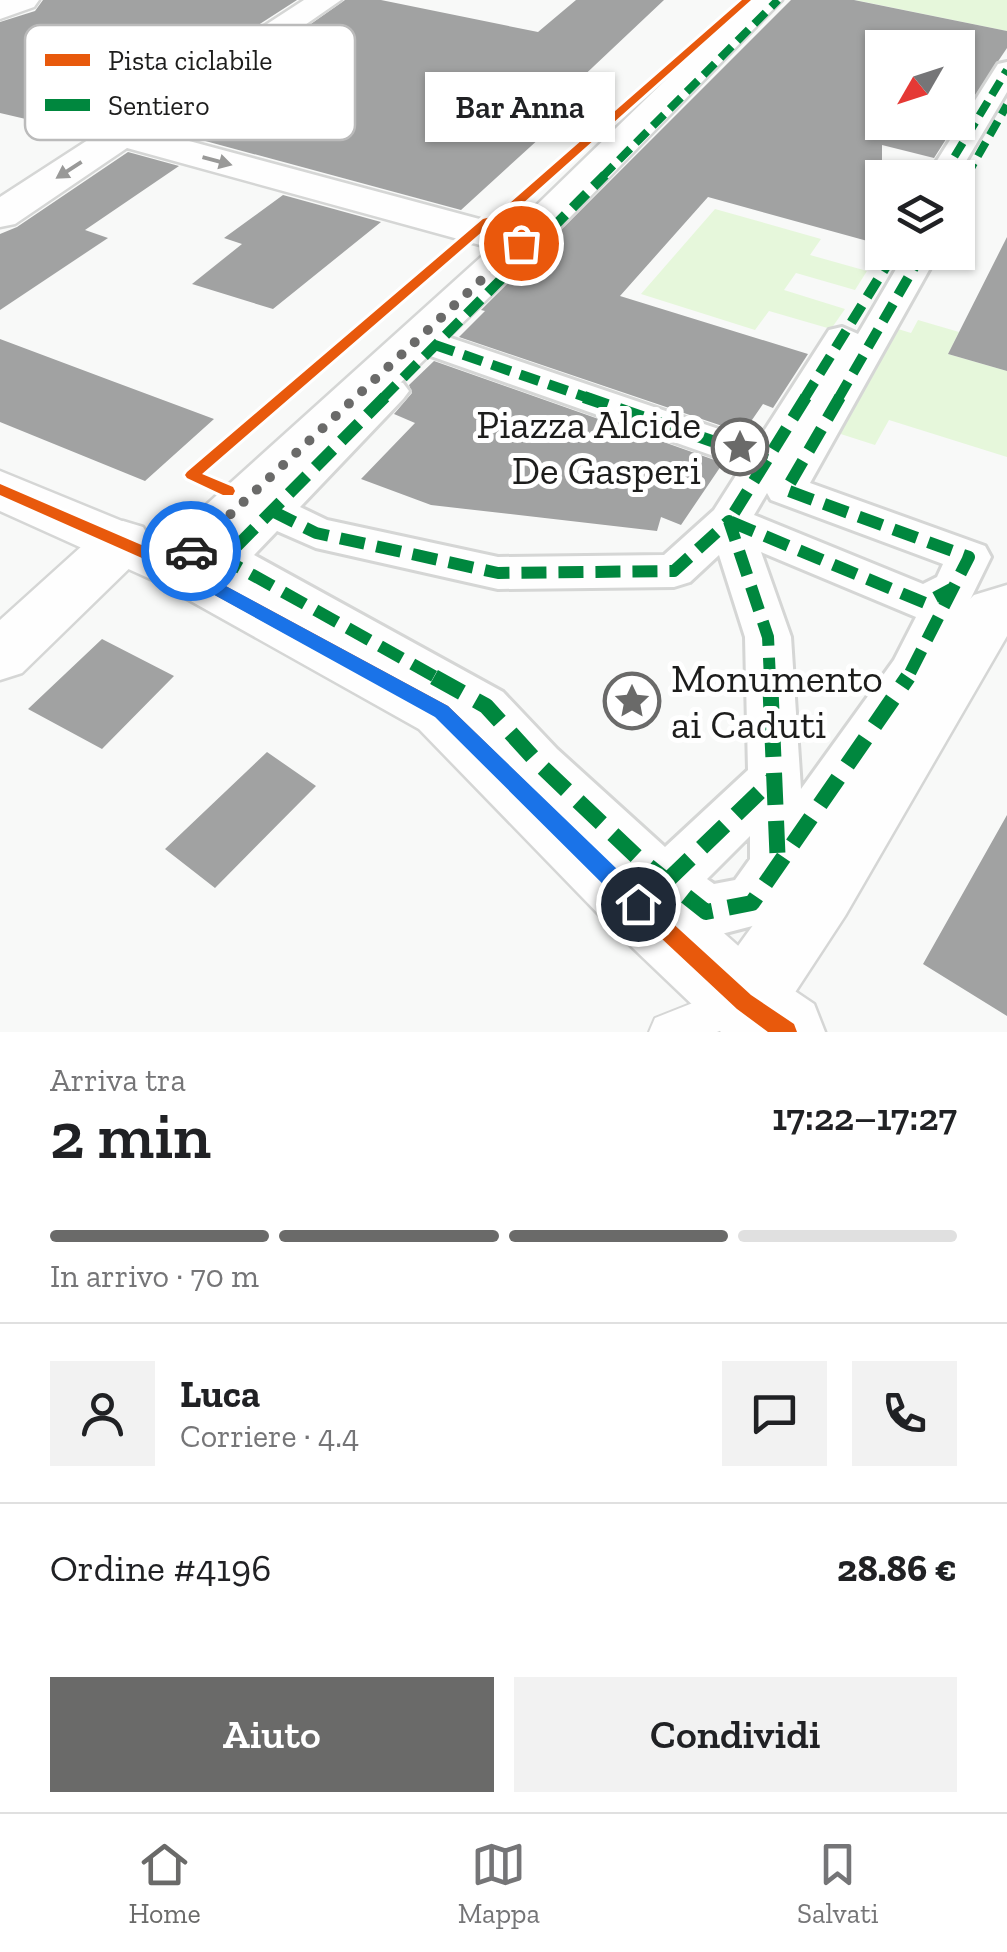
<!DOCTYPE html>
<html lang="it">
<meta charset="utf-8">
<style>
body{margin:0;font-family:"Zilla Slab",serif;background:#f2f2f2;color:#202124;height:100vh;display:flex;flex-direction:column;font-size:38px;white-space:nowrap}
*{box-sizing:border-box;margin:0}
p{font-size:32px;color:#757577}
.icon{flex:none;width:55px;height:55px;fill:none;stroke:currentColor;stroke-width:2;stroke-linecap:round;stroke-linejoin:round}
.map{position:relative;height:1032px;overflow:hidden}
.panel{display:flex;flex-direction:column;background:#fff;flex:1}
.panel>*{flex:none}
.needle{width:65px;rotate:231deg}
.buttons{position:absolute;left:865px;top:30px;display:grid;gap:20px}
.buttons a{display:grid;place-items:center;width:110px;height:110px;border-radius:0px;background:#fff;box-shadow:0 2px 8px #0004;font-size:50px}
.pin{position:absolute;display:grid;place-items:center;width:85px;height:85px;color:#fff;margin:-42px;border:5px solid #fff;border-radius:50%;box-shadow:0 2px 10px #0007}
.courier{position:absolute;display:grid;place-items:center;width:100px;height:100px;margin:-50px;border:8px solid #1a73e8;border-radius:50%;background:#fff;color:#222;box-shadow:0 2px 12px #0007}
.bubble{position:absolute;height:70px;border-radius:0px;background:#fff;box-shadow:0 2px 8px #0004;font-size:32px;font-weight:600;line-height:70px;text-align:center}
.headline em{font-style:normal;font-weight:600}
.headline div{display:flex;flex-direction:column-reverse}
.headline{display:flex;align-items:center;justify-content:space-between;height:170px;padding:0 50px}
h1{font-size:65px;font-weight:600;line-height:75px}
.bar{display:grid;grid-template-columns:repeat(4,1fr);gap:15px 10px;align-content:center;height:120px;padding:0 50px}
.bar i{height:12px;border-radius:8px;background:#e0e0e0}
.bar .on{background:#6a6a69}
.bar p{grid-column:span 4}
.line{display:flex;align-items:center;gap:25px;padding:0 50px;border-top:2px solid #e0e0e0}
.line div{flex:1}
.round{display:grid;place-items:center;flex:none;width:105px;height:105px;border-radius:0px;background:#f2f2f2}
.primary-button{display:flex;gap:20px;margin-top:auto;padding:20px 50px}
.primary-button a{flex:1;height:115px;border-radius:0px;background:#6a6a69;color:#fff;font-size:40px;font-weight:600;line-height:115px;text-align:center}
.primary-button a+a{background:#f2f2f2;color:#202124}
.tabs{display:flex;justify-content:space-around;align-items:center;height:140px;border-top:2px solid #e0e0e0;background:#fff;font-size:28px;color:#757577}
.tabs a{display:grid;justify-items:center;gap:5px}
.tabs .on{color:#6a6a69}
.map>svg:first-child{display:block}
.green{fill:#e6f7db}
.building{fill:#a1a2a2}
.lines{fill:none;stroke-linecap:round;stroke-linejoin:round}
.service-casing{stroke:#d5d6d5;stroke-width:4}
.pedestrian-casing{stroke:#d5d6d5;stroke-width:6}
.minor-casing{stroke:#d5d6d5;stroke-width:5}
.tertiary-casing{stroke:#d5d6d5;stroke-width:5}
.service{fill:#fefefe;fill-rule:evenodd}
.pedestrian{fill:#fefefe;fill-rule:evenodd}
.minor{fill:#fefefe;fill-rule:evenodd}
.tertiary{fill:#fefefe;fill-rule:evenodd}
.quiet-far3{stroke:#00873e;stroke-width:8;stroke-dasharray:16 8;stroke-linecap:butt}
.quiet-far2{stroke:#00873e;stroke-width:10;stroke-dasharray:20 10;stroke-linecap:butt}
.quiet-far1{stroke:#00873e;stroke-width:12;stroke-dasharray:25 12;stroke-linecap:butt}
.quiet{stroke:#00873e;stroke-width:16;stroke-dasharray:32 16;stroke-linecap:butt}
.cycleway-casing{stroke:#fff;stroke-width:6}
.cycleway{fill:#e8590c;fill-rule:evenodd}
.oneway{fill:#999998}
.route{fill:#1a73e8}
.done{stroke:#6a6a69;stroke-width:10;stroke-dasharray:0 18}
.labels{text-anchor:middle;dominant-baseline:central;stroke-width:10;stroke-linejoin:round;paint-order:stroke}
.poi-label{font-size:40px;fill:#1d1d1c;stroke:#fff;text-anchor:end}
.key{fill:#fff;stroke:#bbb;stroke-width:2.5}
.key-label{font-size:28px;fill:#1d1d1c}
</style>
<div class="map">
<svg width="1007" height="1032" viewBox="0 0 1007 1032">
<rect width="100%" height="100%" fill="#f8f9f8"/>
<!-- green -->
<path class="green" d="M855,0H1007V31Z
M715,209L821,239L810,255L867,271L855,290L796,273L784,290L845,309L831,329L769,311L755,330L641,294Z
M918,320L959,332L948,354L1007,371V457L889,420L875,445L822,428L882,324L911,333Z"/>
<!-- building -->
<path class="building" d="M43,0H297L90,134L0,113V22L35,11Z
M345,0H381L538,32L576,0H664L523,133L541,137L461,210L161,129Z
M791,0H854L1007,31V48L958,121V48H882V122H957L934,158L882,145V245L708,197L620,296L808,354L773,408L763,404L743,433L459,337L485,311L481,310Z
M128,152L179,166L85,230L108,238L0,310V234L17,227Z
M283,195L381,222L273,309L192,284L242,244L224,238Z
M1007,237V371L948,354Z
M0,339L112,381L214,419L145,481L0,422Z
M434,361L723,463L681,525L661,517L657,531L431,505L361,479L415,423L394,414L412,393L409,385Z
M102,639L174,676L102,749L28,709Z
M267,752L316,786L215,888L165,849Z
M1007,815V1016L923,964Z"/>
<g class="lines">
<!-- service casing -->
<g class="service-casing">
<path id="service" d="M738,985L752,991L757,1004L752,1017L717,1032H649L655,1018Z"/>
</g>
<!-- pedestrian casing -->
<g class="pedestrian-casing">
<path id="pedestrian" d="M1007,62V92L956,178H926L998,64Z
M906,252H939L810,483L985,546L991,557L928,686L772,921L706,938L686,931L618,874L521,779L469,720L208,570L202,559L208,548L377,383L390,379L403,383L409,391L403,399L300,507L327,520L498,557L664,555L714,510L742,466L422,353L417,345L422,337L435,334L448,337L757,442L829,330L842,327L858,334ZM767,493L771,500L943,564L937,577L923,584L754,515ZM277,531L316,548L498,589L674,587L690,582L719,555L745,637L748,770L665,847L557,749L503,692L254,555ZM761,552L916,617L894,660L801,789L791,637ZM750,836V859L735,880L714,884L707,879Z"/>
</g>
<!-- minor casing -->
<g class="minor-casing">
<path id="minor" d="M0,0H39L34,7L0,19Z
M304,0H341L152,131L513,228L748,0H782L536,252L195,581L175,587L155,581L146,566L155,551L491,248L127,148L15,224L0,227V197Z
M123,521L143,527L151,541L143,555L22,673L0,680V620L103,527Z
M1007,585V636L845,916L771,1029L764,1032L717,1029L705,1002L717,975L793,870L957,612L974,595Z"/>
</g>
<!-- tertiary casing -->
<g class="tertiary-casing">
<path id="tertiary" d="M0,471L195,551L465,693L664,880L771,975L814,1004L825,1032H721L612,928L419,729L155,581L0,511Z"/>
</g>
<!-- service -->
<use href="#service" class="service"/>
<!-- pedestrian -->
<use href="#pedestrian" class="pedestrian"/>
<!-- minor -->
<use href="#minor" class="minor"/>
<!-- tertiary -->
<use href="#tertiary" class="tertiary"/>
<!-- quiet-far3 -->
<path class="quiet-far3" d="M602,177L778,0
M942,177L1007,70
M966,177L1007,105"/>
<!-- quiet-far2 -->
<path class="quiet-far2" d="M941,178L943,175
M958,192L968,175
M435,345L591,399
M382,399L605,175
M804,399L895,252
M838,399L923,252"/>
<!-- quiet-far1 -->
<path class="quiet-far1" d="M385,397L224,559L439,679
M584,397L767,460
M806,397L729,521L925,603L953,588
M840,397L786,490L969,557L907,679
M272,511L316,533L498,573L674,571L729,521L768,637L770,679"/>
<!-- quiet -->
<path class="quiet" d="M434,677L486,706L539,764L637,857L706,912L752,903L908,677
M770,677L778,867
M667,881L773,779"/>
<!-- cycleway casing -->
<g class="cycleway-casing">
<path id="cycleway" d="M742,0H751L503,221L491,224L202,474L233,487L235,491L233,495H223L187,478L185,475L187,472L483,219L495,216Z
M0,484L181,562L448,706L645,898L751,995L794,1024L797,1032H768L737,1009L631,910L436,716L169,570L0,495Z"/>
</g>
<!-- cycleway -->
<use href="#cycleway" class="cycleway"/>
</g>
<!-- one-way arrows -->
<defs><path id="oneway-solid" d="M-6-.8H1V-3.2L6.5 0L1 3.2V.8H-6Z" transform="scale(2.5)"/></defs>
<g class="oneway">
<use href="#oneway-solid" transform="translate(217 161) rotate(15)"/>
<use href="#oneway-solid" transform="translate(69 170) rotate(147)"/>
</g>
<!-- route -->
<path class="route" d="M191,545L199,551L187,565L448,706L646,897L649,904L646,911H630L435,717L169,570V561Z"/>
<g class="lines">
<!-- done -->
<path class="done" d="M191,551L521,243"/>
</g>
<!-- icons -->
<defs>
<g id="sight-ring" transform="scale(2.875)"><circle r="9.5" fill="#fff" stroke="#6a6a69" stroke-width="1.5"/><path d="M0-6L1.8-2.2L6-1.7L2.9 1.2L3.7 5.4L0 3.3L-3.7 5.4L-2.9 1.2L-6-1.7L-1.8-2.2Z" fill="#6a6a69"/></g>
</defs>
<g fill-rule="evenodd">
<use href="#sight-ring" x="740" y="447"/>
<use href="#sight-ring" x="632" y="701"/>
</g>
<g class="labels">
<!-- poi labels -->
<g class="poi-label">
<text x="701" y="424">Piazza Alcide<tspan x="701" dy="46">De Gasperi</tspan></text>
<text x="671" y="678" text-anchor="start">Monumento<tspan x="671" dy="46">ai Caduti</tspan></text>
</g>
</g>
<!-- legend -->
<rect x="25" y="25" width="330" height="115" rx="15" class="key"/>
<rect x="45" y="54" width="45" height="12" fill="#e8590c"/>
<rect x="45" y="99" width="45" height="12" fill="#00873e"/>
<g class="key-label">
<text x="108" y="70">Pista ciclabile</text>
<text x="108" y="115">Sentiero</text>
</g>
</svg>
<div class="buttons">
<a><svg class="needle" viewBox="-14 -14 28 28"><path d="M0-13l5 13h-10z" fill="#e53935"/><path d="M0 13l5-13h-10z" fill="#757577"/></svg></a>
<a><svg class="icon" aria-label="layers" viewBox="0 0 24 24"><path d="M12 4l9 5-9 5-9-5zM3 14l9 5 9-5"/></svg></a>
</div>
<div class="pin" style="left:521px;top:243px;background:#ea580c"><svg class="icon" aria-label="bag" viewBox="0 0 24 24"><path d="M5 8h14l-1 12H6zM9 8a3 3 0 0 1 6 0"/></svg></div>
<div class="pin" style="left:638px;top:904px;background:#1f2937"><svg class="icon" aria-label="home" viewBox="0 0 24 24"><path d="M3 11l9-7 9 7M6 9v11h12V9"/></svg></div>
<div class="courier" style="left:191px;top:551px"><svg class="icon" aria-label="car" viewBox="0 0 24 24"><path d="M5 17H2v-5l4-1 3-4h7l3 4 3 1v5h-3M9 17h6M6 11h13"/><circle cx="7" cy="17" r="2"/><circle cx="17" cy="17" r="2"/></svg></div>
<div class="bubble" style="left:425px;top:72px;width:190px">Bar Anna</div>
</div>
<section class="panel">
<div class="headline"><div><h1>2 min</h1><p>Arriva tra</p></div><em>17:22–17:27</em></div>
<div class="bar"><i class="on"></i><i class="on"></i><i class="on"></i><i></i><p>In arrivo · 70 m</p></div>
<div class="line" style="height:180px"><a class="round"><svg class="icon" aria-label="person" viewBox="0 0 24 24"><circle cx="12" cy="8" r="4"/><path d="M4 21q1-7 8-7t8 7"/></svg></a><div><b>Luca</b><p>Corriere · 4.4</p></div><a class="round"><svg class="icon" aria-label="chat" viewBox="0 0 24 24"><path d="M4 5h16v11H9l-5 4z"/></svg></a><a class="round"><svg class="icon" aria-label="phone" viewBox="0 0 24 24"><path d="M5 4h4l2 5-3 2q2 4 5 5l2-3 5 2v4C11 20 4 13 5 4z"/></svg></a></div>
<div class="line" style="height:130px"><div>Ordine #4196</div><b>28.86 €</b></div>
<div class="primary-button"><a>Aiuto</a><a>Condividi</a></div>
</section>
<nav class="tabs">
<a class="on"><svg class="icon" aria-label="home" viewBox="0 0 24 24"><path d="M3 11l9-7 9 7M6 9v11h12V9"/></svg>Home</a>
<a><svg class="icon" aria-label="map" viewBox="0 0 24 24"><path d="M3 6l6-2 6 2 6-2v14l-6 2-6-2-6 2zM9 4v14M15 6v14"/></svg>Mappa</a>
<a><svg class="icon" aria-label="saved" viewBox="0 0 24 24"><path d="M7 4h10v16l-5-4-5 4z"/></svg>Salvati</a>
</nav>
